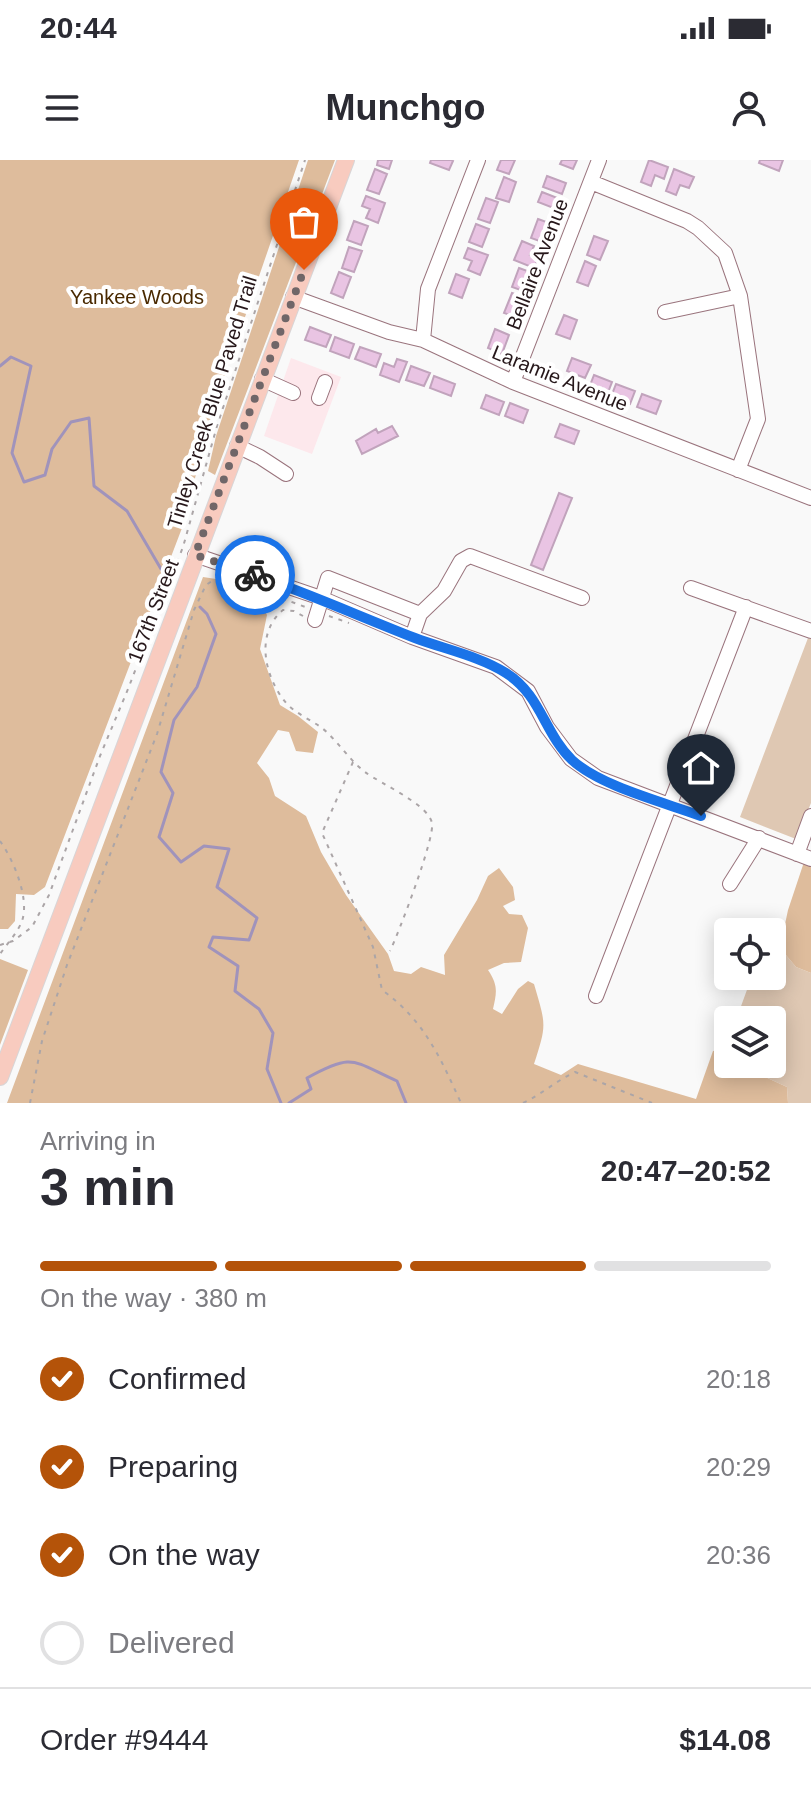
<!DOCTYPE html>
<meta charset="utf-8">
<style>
body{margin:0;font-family:Helvetica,sans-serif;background:#f2f2f3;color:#2b2b33;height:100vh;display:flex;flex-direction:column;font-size:30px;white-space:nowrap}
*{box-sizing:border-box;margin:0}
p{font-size:26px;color:#7c7c81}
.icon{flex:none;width:44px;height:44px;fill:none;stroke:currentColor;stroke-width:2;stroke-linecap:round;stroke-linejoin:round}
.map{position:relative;height:943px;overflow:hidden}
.sheet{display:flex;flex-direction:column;background:#fff;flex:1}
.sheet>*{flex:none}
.buttons{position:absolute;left:714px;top:758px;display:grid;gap:16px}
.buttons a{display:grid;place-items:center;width:72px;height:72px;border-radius:8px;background:#fff;box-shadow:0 4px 20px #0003;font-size:40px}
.pin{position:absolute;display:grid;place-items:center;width:68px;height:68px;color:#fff;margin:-82px -34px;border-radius:50% 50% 50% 0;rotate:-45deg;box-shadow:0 0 8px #0007}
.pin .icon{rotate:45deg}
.courier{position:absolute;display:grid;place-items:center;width:80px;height:80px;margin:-40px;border:6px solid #1a73e8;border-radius:50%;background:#fff;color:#222;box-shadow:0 2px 10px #0007}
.headline em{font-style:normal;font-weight:700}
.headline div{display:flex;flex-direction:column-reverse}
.headline{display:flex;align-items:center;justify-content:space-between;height:136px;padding:0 40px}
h1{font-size:52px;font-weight:700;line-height:60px}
.bar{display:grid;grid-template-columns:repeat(4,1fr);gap:12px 8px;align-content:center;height:96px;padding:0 40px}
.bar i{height:10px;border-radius:6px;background:#e1e1e2}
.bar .active{background:#b45309}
.bar p{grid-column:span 4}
.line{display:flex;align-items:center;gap:20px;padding:0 40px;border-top:2px solid #e1e1e2}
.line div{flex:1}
ol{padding:0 40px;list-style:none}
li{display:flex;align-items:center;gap:24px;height:88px}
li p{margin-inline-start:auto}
li .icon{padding:8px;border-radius:50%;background:#b45309;color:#fff;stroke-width:4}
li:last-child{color:#7c7c81}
li i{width:44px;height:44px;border:4px solid #e1e1e2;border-radius:50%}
.status{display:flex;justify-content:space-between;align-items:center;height:56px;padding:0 40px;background:#fff;direction:ltr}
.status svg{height:22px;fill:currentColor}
header{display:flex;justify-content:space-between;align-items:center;height:104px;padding:0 40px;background:#fff;font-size:36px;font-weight:700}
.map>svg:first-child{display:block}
.built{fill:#fde8ec}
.green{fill:#dfc8b3}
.forest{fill:#debc9c}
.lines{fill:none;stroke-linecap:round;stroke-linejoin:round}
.stream{stroke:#a093bb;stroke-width:3}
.building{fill:#e9c4e3;stroke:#c1a3bc;stroke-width:2}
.minor-casing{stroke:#9a747d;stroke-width:16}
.major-casing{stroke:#d8d5d6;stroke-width:18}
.path{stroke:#aba5a7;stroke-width:2;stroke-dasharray:4 6;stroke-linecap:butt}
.minor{stroke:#fff;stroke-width:14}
.major{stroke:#f8cbbf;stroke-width:16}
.done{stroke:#706668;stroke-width:8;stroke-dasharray:0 14.4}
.route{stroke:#1a73e8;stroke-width:10}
.labels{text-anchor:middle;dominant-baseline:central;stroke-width:8;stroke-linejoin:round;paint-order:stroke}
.street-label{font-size:20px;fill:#26171a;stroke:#fff}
.park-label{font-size:20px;fill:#492900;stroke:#fff}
</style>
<div class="status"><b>20:44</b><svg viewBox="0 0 49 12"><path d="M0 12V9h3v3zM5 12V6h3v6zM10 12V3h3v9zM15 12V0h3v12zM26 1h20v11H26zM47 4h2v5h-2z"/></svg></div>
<header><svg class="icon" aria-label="menu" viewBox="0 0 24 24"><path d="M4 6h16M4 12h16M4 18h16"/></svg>Munchgo<svg class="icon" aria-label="person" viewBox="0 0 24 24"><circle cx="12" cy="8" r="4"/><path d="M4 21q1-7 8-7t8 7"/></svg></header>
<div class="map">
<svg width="811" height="943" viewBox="0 0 811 943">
<rect width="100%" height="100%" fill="#f9f9f9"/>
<!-- built -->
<path class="built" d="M291,198L341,217L312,294L264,276Z"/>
<!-- green -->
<path class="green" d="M808,478L811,479V643L796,679L740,657Z
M769,770L782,776L780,788L796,807L811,813V943H788L787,927L737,904H772V860H736L752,816H772V772Z"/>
<!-- forest -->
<path class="forest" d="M0,0H299L212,253L182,368L45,727L34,735L16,734L15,761L8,769H0Z
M308,0H335L215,315L208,311L216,276Z
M203,417L216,419L225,417L256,435L267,455L260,489L280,545L298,556L318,572L313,593L296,591L289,572L278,570L257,603L269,618L275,636L306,656L321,692L346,735L388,794L394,811L411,814L421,807L445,815L444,795L477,740L488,716L499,708L513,727L515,740L503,746L509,754L522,755L528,768L521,802L504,803L488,810C498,825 497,832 493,849L502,854L518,829L528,821L534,824C546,865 547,864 534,904L561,915L578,904L696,939L713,891L725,889L728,904H737L787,927L788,943H7Z
M804,702L811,705V813L796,807L780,788L788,750Z
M0,799L28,810L0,885Z"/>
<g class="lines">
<!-- stream -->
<path class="stream" d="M0,206L11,197L31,206L12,293L24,322L45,315L52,289L71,262L89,258L94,326L127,351L161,409L167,415
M200,447L207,454L216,474L197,527L174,560L161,612L173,633L159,677L181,702L204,686L229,689L217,727L257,758L249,780L213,777L209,787L238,806L235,831L259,849L273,873L267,909L281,943
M289,943L311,929L307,918C354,892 352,901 397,921L406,943"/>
</g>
<!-- building -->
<path class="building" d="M378,0H392L389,9L377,5Z
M431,0H451L453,1L449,10L430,3Z
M501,0H515L509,14L497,10Z
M562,0H577L573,9L560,4Z
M649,0L668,7L664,19L655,15L651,26L641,22Z
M760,0H783L779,11L759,3Z
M375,9L387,14L379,34L367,30Z
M674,9L694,17L689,28L680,25L676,35L666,31Z
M547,16L566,23L562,34L543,27Z
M504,17L516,22L509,42L496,38Z
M542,32L560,39L556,49L538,42Z
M366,36L385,43L378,63L366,58L370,49L362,46Z
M486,38L498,42L490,63L478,59Z
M538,59L552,64L545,83L531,78Z
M354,61L368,66L361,85L347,80Z
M476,64L489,69L482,87L469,82Z
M594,76L608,81L600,100L587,95Z
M522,81L534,86L530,95L538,98L534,108L514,100Z
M349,87L362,91L354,112L342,108Z
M468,88L488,95L480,115L468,110L472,101L464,98Z
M585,101L596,106L588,126L577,122Z
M519,108L533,113L526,132L512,127Z
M339,112L351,117L343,138L331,133Z
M456,114L469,119L462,138L449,133Z
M512,133L524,137L516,157L504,153Z
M564,155L577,160L570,179L556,174Z
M310,167L331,175L326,187L305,180Z
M495,169L509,175L502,194L488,188Z
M335,177L354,184L349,198L330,191Z
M360,187L381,194L376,207L355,199Z
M572,198L591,205L585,218L567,211Z
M397,199L407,202L399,222L380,215L384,203L394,207Z
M411,206L430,213L424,226L406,220Z
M594,215L612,222L607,235L589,228Z
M434,216L455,224L451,236L430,228Z
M616,224L635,231L630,244L611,237Z
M642,234L661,241L656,254L637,247Z
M486,235L504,242L499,255L481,248Z
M510,243L528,250L523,263L505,256Z
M560,264L579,271L574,284L555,277Z
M392,266L398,276L362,294L356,281L376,269L378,273Z
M559,333L572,338L543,410L531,405Z"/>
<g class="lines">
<!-- minor casing -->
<g class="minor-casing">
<path id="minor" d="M591,22L687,61L698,68L725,93L740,136L758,259L738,310
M293,137L389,172L423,180L513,222L811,338
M665,152L740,136
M423,180L428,129L478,0
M262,219L293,233
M513,222L599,0
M319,238L325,222
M237,286L260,297L286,314
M195,395L321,438L412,477L496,507L528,531L547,567L571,599L598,618L811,699
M691,428L811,471
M420,454L444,431L461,401L470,396L582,438
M315,460L328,418L420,454L412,477
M797,694L811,656
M730,724L759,678
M596,836L746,447"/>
</g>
<!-- major casing -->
<g class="major-casing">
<path id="major" d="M0,917L346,0"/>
</g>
<!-- path -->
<path class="path" d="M254,428L308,448
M303,456L294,451L283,450C254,474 265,519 287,544C297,554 311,560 322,568C338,581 349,600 365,612C381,624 428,644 432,663C435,678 399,772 390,791
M329,456L349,463
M353,602L322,673L373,787L382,830C424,860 440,897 461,943
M0,681C13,699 30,738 22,761C18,772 7,784 0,794
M0,785L13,781L32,767L49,735L100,596L128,529L183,387L217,266L305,0
M30,943L42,881L67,805L157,574L194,450L206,425L218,417
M523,943C542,934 556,921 575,912L652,943"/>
<!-- minor -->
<use href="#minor" class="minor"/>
<!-- major -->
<use href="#major" class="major"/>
</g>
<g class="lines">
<!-- done -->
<path class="done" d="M255,415L195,395L304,110"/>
<!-- route -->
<path class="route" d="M255,415C310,434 361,457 415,478C444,489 479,496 506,513C541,535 544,573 572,600C600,626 663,642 701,656"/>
</g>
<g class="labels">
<!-- street labels -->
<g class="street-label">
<text transform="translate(537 104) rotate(-69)">Bellaire Avenue</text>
<text transform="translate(560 218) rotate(22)">Laramie Avenue</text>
<text transform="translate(212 242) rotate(-73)">Tinley Creek Blue Paved Trail</text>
<text transform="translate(153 451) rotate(-69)">167th Street</text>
</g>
<!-- park labels -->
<g class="park-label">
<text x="137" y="137">Yankee Woods</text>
</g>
</g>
</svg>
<div class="buttons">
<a><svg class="icon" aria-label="locate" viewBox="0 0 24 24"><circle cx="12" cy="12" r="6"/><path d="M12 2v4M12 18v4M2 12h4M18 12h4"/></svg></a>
<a><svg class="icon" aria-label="layers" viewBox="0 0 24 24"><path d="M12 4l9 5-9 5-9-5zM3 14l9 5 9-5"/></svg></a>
</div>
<div class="pin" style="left:304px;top:110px;background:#ea580c"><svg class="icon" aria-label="bag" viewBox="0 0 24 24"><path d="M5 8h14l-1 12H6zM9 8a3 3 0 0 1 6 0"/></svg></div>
<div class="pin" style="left:701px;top:656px;background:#1f2937"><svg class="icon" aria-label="home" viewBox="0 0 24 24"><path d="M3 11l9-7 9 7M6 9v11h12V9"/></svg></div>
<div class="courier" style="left:255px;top:415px"><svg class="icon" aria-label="bike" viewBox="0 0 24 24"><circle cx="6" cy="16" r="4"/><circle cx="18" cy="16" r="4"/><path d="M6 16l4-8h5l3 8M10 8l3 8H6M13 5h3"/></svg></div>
</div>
<section class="sheet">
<div class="headline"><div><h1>3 min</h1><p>Arriving in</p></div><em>20:47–20:52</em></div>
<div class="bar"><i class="active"></i><i class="active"></i><i class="active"></i><i></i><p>On the way · 380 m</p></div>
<ol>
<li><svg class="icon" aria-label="check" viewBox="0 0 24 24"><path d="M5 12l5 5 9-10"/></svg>Confirmed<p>20:18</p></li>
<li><svg class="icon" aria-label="check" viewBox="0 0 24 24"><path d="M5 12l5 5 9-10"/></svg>Preparing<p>20:29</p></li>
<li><svg class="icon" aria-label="check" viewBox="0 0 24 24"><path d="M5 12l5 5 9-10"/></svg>On the way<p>20:36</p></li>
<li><i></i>Delivered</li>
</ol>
<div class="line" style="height:104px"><div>Order #9444</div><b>$14.08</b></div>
</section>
